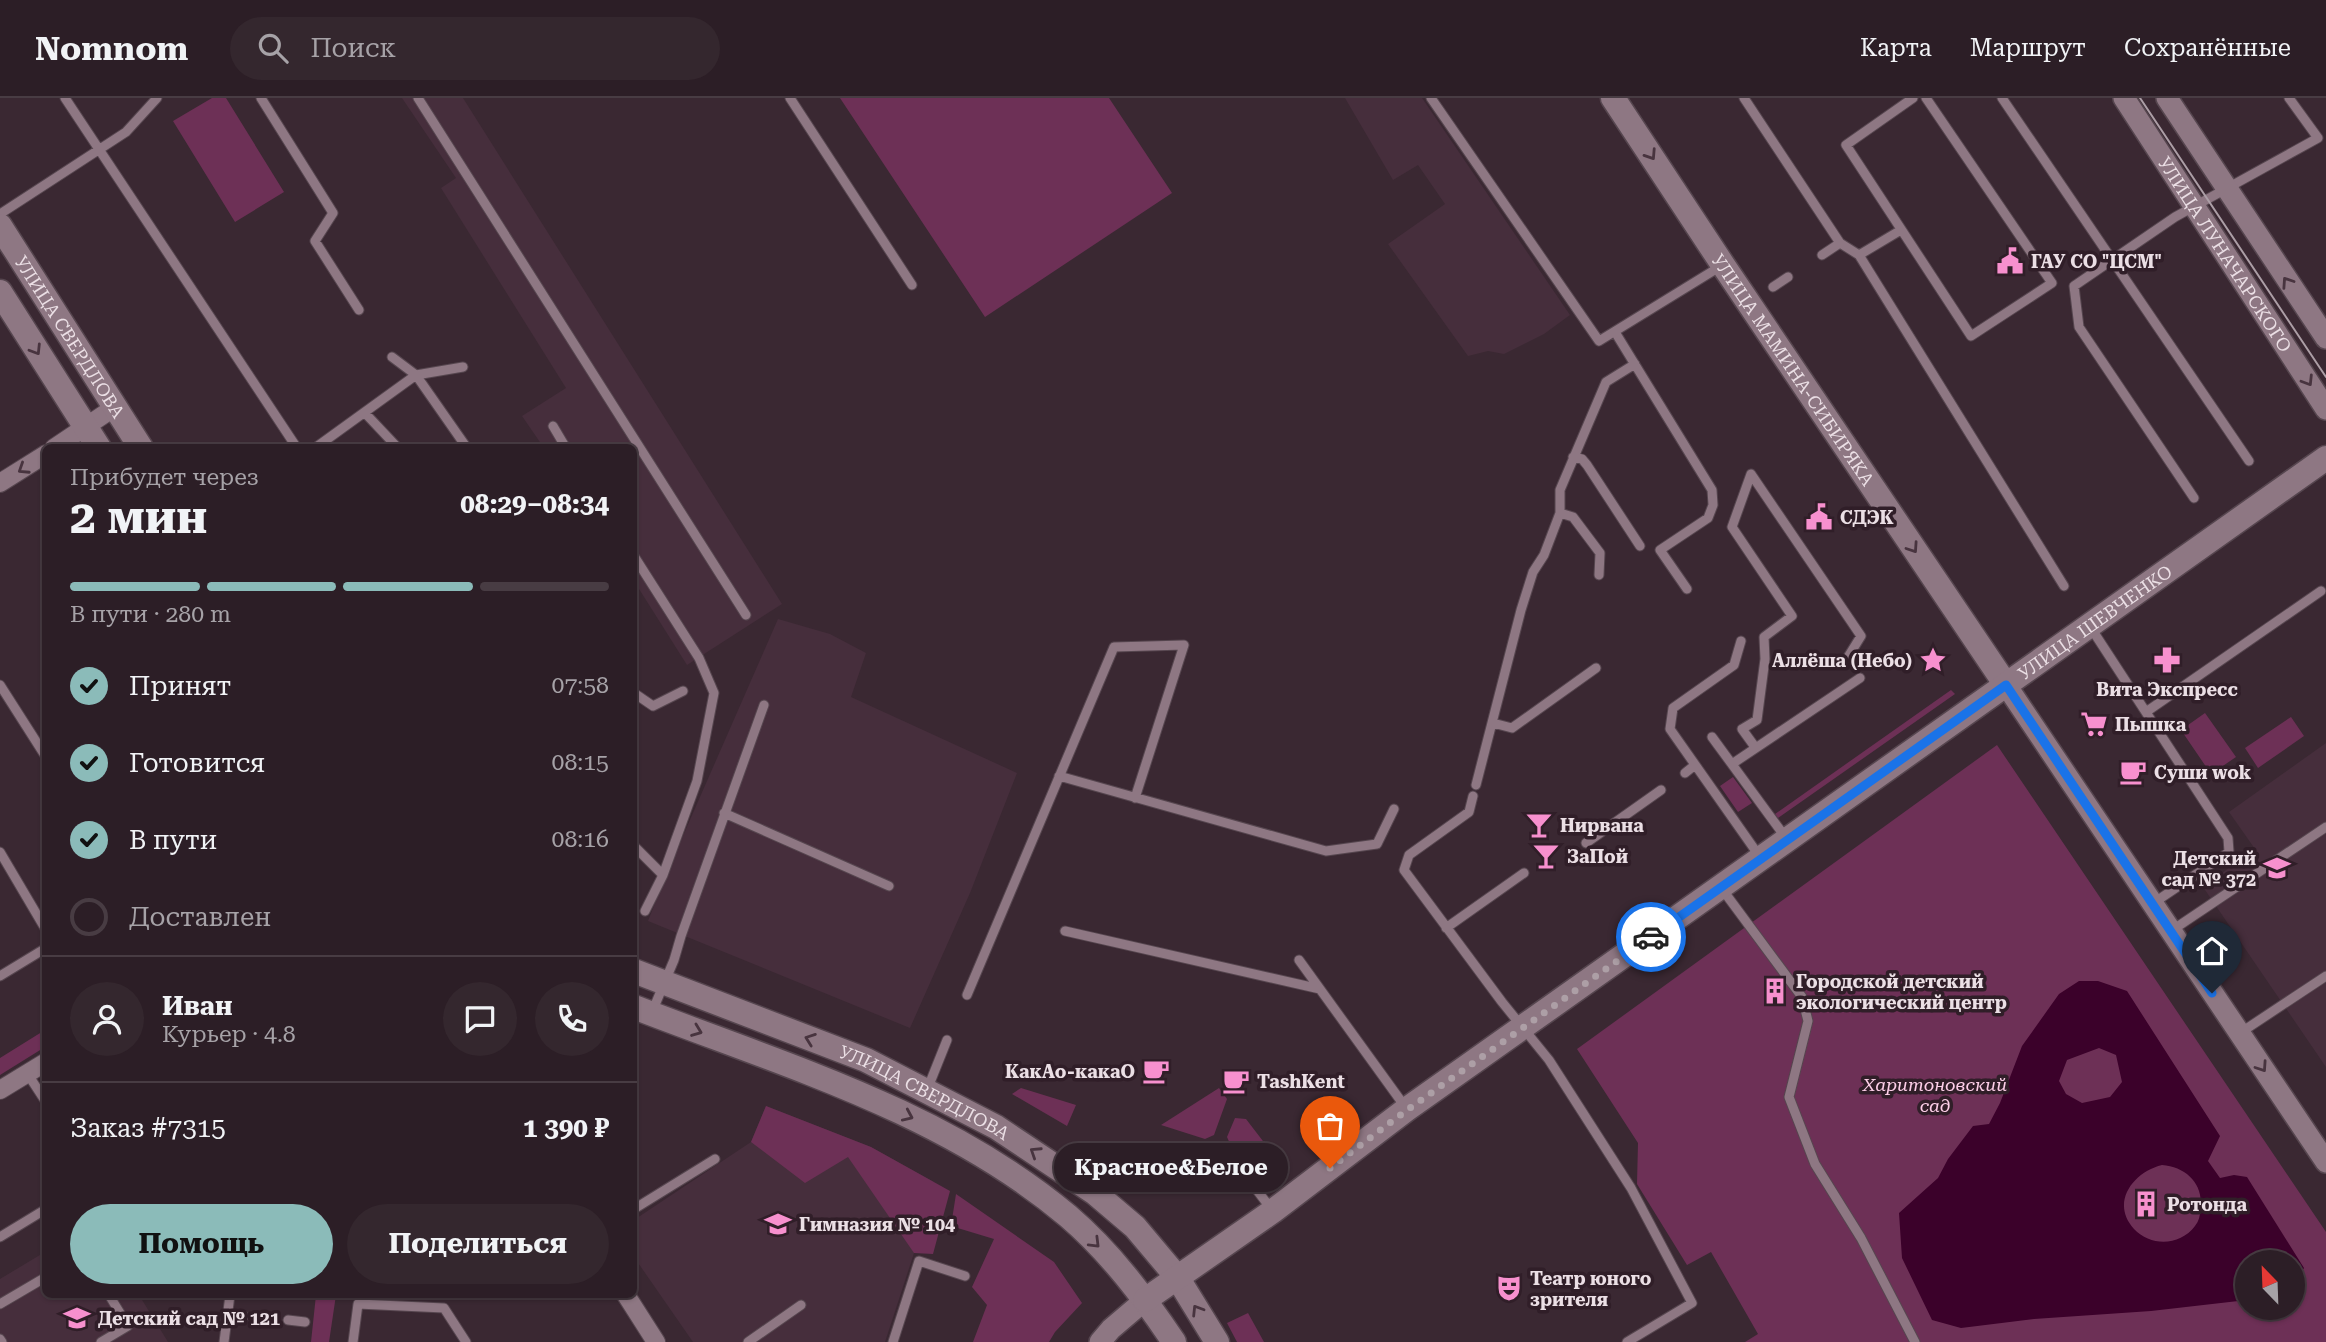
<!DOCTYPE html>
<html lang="ru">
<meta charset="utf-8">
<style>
body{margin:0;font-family:"Roboto Serif",serif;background:#34272e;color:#f1f3f6;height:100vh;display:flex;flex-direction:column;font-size:26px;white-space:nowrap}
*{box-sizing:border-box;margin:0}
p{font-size:23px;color:#a6a2a7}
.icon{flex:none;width:38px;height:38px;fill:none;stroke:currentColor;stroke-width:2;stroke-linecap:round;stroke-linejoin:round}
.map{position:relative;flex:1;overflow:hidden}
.side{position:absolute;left:42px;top:346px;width:595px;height:854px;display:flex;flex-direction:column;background:#2c1e26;border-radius:10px;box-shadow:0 2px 5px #0004,0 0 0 2px #483c43}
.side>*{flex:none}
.needle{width:46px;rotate:337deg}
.controls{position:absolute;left:2235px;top:1152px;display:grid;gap:14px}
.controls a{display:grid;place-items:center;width:70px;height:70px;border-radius:50%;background:#2c1e26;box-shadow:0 2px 5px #0004,0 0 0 2px #483c43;font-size:35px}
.pin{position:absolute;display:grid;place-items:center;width:60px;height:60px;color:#fff;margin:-72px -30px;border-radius:50% 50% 50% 0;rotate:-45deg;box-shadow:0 0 7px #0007}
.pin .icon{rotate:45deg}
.courier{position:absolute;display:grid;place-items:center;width:70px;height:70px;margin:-35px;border:5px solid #1a73e8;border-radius:50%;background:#fff;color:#222;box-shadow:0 2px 9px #0007}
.bubble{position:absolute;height:49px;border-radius:24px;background:#2c1e26;box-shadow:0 2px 5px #0004,0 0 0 2px #483c43;font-size:23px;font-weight:700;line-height:49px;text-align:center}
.overview em{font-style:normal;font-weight:700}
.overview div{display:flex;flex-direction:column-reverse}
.overview{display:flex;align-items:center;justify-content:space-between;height:119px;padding:0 28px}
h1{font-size:46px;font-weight:700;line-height:52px}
.bar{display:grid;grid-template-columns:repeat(4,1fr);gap:10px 7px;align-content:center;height:84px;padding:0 28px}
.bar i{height:9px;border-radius:5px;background:#483c43}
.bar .current{background:#8bbbb9}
.bar p{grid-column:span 4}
.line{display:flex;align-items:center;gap:18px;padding:0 28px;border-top:2px solid #483c43}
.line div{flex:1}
.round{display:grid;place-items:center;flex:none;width:74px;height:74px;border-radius:37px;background:#34272e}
ol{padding:0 28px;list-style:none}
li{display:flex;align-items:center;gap:21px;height:77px}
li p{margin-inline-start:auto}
li .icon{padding:7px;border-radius:50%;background:#8bbbb9;color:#111;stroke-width:4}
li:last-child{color:#a6a2a7}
li i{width:38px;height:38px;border:4px solid #483c43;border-radius:50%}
.button{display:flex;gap:14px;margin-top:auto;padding:14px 28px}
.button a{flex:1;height:80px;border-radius:42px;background:#8bbbb9;color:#111;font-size:28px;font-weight:700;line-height:80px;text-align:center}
.button a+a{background:#34272e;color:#f1f3f6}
header{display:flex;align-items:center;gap:42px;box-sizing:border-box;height:98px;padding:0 35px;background:#2c1e26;border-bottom:2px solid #483c43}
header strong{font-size:33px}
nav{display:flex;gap:38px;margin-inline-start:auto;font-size:24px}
.search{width:490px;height:63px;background:#34272e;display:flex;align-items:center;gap:18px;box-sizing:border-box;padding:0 24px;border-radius:38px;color:#a6a2a7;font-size:26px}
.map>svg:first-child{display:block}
.built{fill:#462e3c}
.green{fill:#6d3056;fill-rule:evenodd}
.water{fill:#3b012a;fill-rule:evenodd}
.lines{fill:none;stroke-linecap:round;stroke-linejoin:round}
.service-casing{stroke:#56464f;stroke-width:11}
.minor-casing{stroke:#56464f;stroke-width:20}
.tertiary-casing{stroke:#56464f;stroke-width:24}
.secondary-casing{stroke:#56464f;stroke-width:27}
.service{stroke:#8e7783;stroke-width:9}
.minor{stroke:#8e7783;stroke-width:18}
.tertiary{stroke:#8e7783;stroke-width:21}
.secondary{stroke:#8e7783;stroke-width:24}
.tram{stroke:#ac9ea6;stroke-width:2}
.oneway{stroke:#48343f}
.done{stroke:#ad9fa6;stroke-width:7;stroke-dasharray:0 12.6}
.route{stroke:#1a73e8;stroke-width:9}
.labels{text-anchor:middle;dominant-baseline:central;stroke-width:7;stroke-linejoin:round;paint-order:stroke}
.street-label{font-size:18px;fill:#ebdfe5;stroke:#301e28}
.poi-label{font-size:18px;font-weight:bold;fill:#ebdfe5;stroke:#301e28;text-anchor:start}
.park-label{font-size:18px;font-style:italic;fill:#fecfe9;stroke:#301e28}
</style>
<header>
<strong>Nomnom</strong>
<div class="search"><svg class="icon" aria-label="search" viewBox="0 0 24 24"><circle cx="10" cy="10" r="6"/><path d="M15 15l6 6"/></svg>Поиск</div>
<nav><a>Карта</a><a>Маршрут</a><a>Сохранённые</a></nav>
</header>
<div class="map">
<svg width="2326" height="1244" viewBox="0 0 2326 1244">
<rect width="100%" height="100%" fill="#3a2832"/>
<!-- built -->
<path class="built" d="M402,0H463L782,506L687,567L634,483V350H544L522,318L566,290L441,90L456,80Z
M1345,0H1422L1570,217L1544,236L1504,256L1488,253L1468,258L1388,146L1445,106L1418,67L1393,82Z
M778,521L830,536L866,555L851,599L1017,675L970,795L910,930L648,823L668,772Z
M2326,645V969L2203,789L2255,751L2229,714Z
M766,1008L871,1049L934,1084L914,1155L885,1244H693L634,1159V1122L751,1044Z
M45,1154L46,1197H139L168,1244H0V1181Z"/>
<!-- green -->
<path class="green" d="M212,0H226L284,94L235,124L173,23Z
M840,0H1109L1172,95L985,219Z
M1951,592L1955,596L1778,720L1775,716Z
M2205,615L2236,659L2211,676L2181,632Z
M2291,619L2304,638L2258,670L2245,650Z
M1997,647L2326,1134V1244H1745L1758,1236L1711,1154L1687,1167L1637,1086L1638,1045L1577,951ZM2247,1164H2292V1209H2247Z
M1733,679L1752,705L1738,714L1720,688Z
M45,932V949L0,977V960Z
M1021,990L1076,1007L1067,1028L1012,996Z
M1219,990L1227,1001L1214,1037L1205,1041L1161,1027Z
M766,1008L871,1049L950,1093L933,1156L914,1155L848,1059L805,1085L751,1044Z
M1235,1020L1246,1021L1266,1047L1265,1057L1231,1048L1227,1039Z
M956,1096L1054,1164L1082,1205L1055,1234L1049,1244H973L987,1207L972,1189L994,1141L951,1128Z
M316,1197H336L329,1244H311Z
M1248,1215L1264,1244H1237L1227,1225Z"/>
<!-- water -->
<path class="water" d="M2079,883H2098L2127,893L2220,1038L2208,1063L2220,1080L2234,1077L2247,1079L2304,1170L2293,1186L2292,1164H2247V1202L2151,1213L2034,1221L1961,1230L1932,1222L1902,1160L1899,1115L1938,1080L1948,1061L1973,1028L1989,1026L2000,1005L2022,948L2059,896ZM2099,950L2116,957L2122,984L2110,999L2082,1005L2066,996L2059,983L2067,962ZM2162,1067C2187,1069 2205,1087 2200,1113C2200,1118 2199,1123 2195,1128C2180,1148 2151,1149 2134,1131C2110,1105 2133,1074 2162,1067Z"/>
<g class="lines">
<!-- service casing -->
<g class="service-casing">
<path id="service" d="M65,0L297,350
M261,0L333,115L315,143L359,212
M418,0L746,517
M790,0L912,187
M1431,0L1599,243L1721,168
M1744,0L1840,145L1859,157L2064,488
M1913,0L1846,47L1971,238L2052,185L1926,0
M2002,0L2249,363
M0,116L126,34L157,0
M1822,157L1840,145
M1859,157L1901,132
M1773,189L1788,179
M1615,234L1712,392L1713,407L1708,420L1660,452L1687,491
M392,259L416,277L467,350
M365,315L398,350
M553,328L566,350
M315,350L416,277L463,269
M1573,359L1582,361L1587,367L1640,448
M2194,400L2079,229L2074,188L2175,119L2318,40L2289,0
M1560,415L1573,419L1600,455L1599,477
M634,458L699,560L714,595L697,683L663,777L645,813
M2091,530L2228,740L2229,754L2152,806
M1741,543L1734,567L1673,610L1670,631L1760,759
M0,587L46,659
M634,595L653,608L683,593
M2146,614L2321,493
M1493,625L1512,630L1596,570
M1712,639L1786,740
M1755,649L1742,631L1757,622L1765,561L1764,539L1792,518L1732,429L1751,376L1861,538L1848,559
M1732,666L1860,580
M1685,675L1695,667
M1059,678L1326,753L1377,746L1394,711
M1476,687L1521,512L1533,474L1544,457L1560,415V392L1606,284L1635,266
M1473,698L1469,714L1409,757L1404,772L1502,904L1549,962L1631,1090L1692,1205L1627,1244
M724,715L889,788
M1586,745L1661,692
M634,748L663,777
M0,754L46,832
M1722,791L1802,899L1808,923L1789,999L1815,1066L1861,1140L1915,1244
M1446,830L1524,775
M1065,833L1320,891
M2171,833L2326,729
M1299,862L1406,1010
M0,878L46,850
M967,897L1114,549L1184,547L1135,700
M652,914L674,862L681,838L764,607
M2240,935L2326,878
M27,975L46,1004
M927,992L947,942
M1239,1085L1253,1087L1272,1112
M634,1111L715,1061
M0,1139L46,1111
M0,1206L46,1179
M228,1216L244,1218
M288,1222L305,1224
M0,1241L2,1244
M101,1244L128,1228L109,1197
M224,1244L230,1197
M353,1244L358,1206L444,1210L466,1244
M748,1244L801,1207
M893,1244L919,1163L965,1178"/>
</g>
<!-- minor casing -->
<g class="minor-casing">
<path id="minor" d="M54,350L115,309
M0,385L46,356
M0,992L46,964
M626,1197L656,1244"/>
</g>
<!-- tertiary casing -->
<g class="tertiary-casing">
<g id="tertiary">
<path id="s1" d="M2124,0L2326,311"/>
<path d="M2167,0L2326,240"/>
<path d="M2006,587L2326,1064"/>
<path d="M1100,1244L1111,1231L1145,1202"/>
</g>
</g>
<!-- secondary casing -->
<g class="secondary-casing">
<g id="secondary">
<path id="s2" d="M1613,0L1723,167L2006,587"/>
<path id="s3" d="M0,128L141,350"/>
<path d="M0,194L99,350"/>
<path id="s4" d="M634,873L866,962L996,1029L1095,1095L1135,1129L1177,1179L1217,1244"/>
<path d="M634,909C783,967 943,1013 1068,1118C1110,1154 1143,1198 1174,1244"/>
<path id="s5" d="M1145,1202L1273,1113L1407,1011L2326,360"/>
</g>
</g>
<!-- service -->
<use href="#service" class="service"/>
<!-- minor -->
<use href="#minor" class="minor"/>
<!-- tertiary -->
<use href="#tertiary" class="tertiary"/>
<!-- secondary -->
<use href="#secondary" class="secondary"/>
<!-- tram -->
<path class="tram" d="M2140,0L2326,279"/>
</g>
<!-- one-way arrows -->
<defs><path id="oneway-chevron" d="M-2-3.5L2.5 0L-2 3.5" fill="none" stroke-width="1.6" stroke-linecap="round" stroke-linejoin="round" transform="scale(1.75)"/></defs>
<g class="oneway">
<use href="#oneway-chevron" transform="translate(1651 57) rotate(57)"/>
<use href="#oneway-chevron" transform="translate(2287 184) rotate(-124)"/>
<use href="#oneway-chevron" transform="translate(36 252) rotate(58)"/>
<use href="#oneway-chevron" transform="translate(2308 283) rotate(58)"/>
<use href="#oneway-chevron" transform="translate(23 371) rotate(147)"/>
<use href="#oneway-chevron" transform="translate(1913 450) rotate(56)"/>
<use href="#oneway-chevron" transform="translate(697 933) rotate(21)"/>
<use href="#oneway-chevron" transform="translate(810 941) rotate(-160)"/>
<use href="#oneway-chevron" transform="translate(2262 969) rotate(56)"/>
<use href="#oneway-chevron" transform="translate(908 1018) rotate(24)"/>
<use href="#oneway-chevron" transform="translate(1035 1054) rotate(-147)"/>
<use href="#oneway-chevron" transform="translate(1095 1145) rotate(45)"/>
<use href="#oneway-chevron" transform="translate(1197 1212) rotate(-122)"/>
</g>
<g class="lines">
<!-- done -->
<path class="done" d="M1330,1070L1407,1012L1651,839"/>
<!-- route -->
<path class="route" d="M1651,839L2006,587L2212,895"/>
</g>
<!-- icons -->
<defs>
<g id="civic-bare" transform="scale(2.1)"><path d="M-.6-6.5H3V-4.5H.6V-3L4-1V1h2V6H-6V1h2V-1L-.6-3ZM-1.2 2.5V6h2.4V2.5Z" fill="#f790ce" stroke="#301e28" stroke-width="2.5" paint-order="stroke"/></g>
<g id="sight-bare" transform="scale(2.1)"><path d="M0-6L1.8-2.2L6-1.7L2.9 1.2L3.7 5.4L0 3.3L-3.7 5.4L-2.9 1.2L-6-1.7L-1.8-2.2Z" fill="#f790ce" stroke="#301e28" stroke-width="2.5" paint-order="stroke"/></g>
<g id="pharmacy-bare" transform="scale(2.1)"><path d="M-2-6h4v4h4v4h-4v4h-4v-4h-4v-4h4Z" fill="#f790ce" stroke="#301e28" stroke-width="2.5" paint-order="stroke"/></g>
<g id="supermarket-bare" transform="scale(2.1)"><path d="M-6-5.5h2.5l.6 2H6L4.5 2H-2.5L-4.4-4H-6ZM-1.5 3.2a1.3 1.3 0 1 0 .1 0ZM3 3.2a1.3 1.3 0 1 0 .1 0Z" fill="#f790ce" stroke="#301e28" stroke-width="2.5" paint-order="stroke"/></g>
<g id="cafe-bare" transform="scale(2.1)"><path d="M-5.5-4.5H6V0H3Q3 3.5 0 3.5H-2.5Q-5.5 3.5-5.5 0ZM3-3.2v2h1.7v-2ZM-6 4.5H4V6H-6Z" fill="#f790ce" stroke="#301e28" stroke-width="2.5" paint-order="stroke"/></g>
<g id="bar-bare" transform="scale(2.1)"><path d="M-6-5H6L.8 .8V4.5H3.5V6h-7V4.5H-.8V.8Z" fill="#f790ce" stroke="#301e28" stroke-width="2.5" paint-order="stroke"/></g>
<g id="school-bare" transform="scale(2.1)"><path d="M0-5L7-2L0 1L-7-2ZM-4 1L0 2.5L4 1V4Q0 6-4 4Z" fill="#f790ce" stroke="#301e28" stroke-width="2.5" paint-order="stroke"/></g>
<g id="building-bare" transform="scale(2.1)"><path d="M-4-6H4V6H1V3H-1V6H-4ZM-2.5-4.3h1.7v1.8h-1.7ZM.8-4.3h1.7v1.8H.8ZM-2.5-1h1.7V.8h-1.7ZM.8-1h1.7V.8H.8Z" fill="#f790ce" stroke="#301e28" stroke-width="2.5" paint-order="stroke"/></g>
<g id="theatre-bare" transform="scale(2.1)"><path d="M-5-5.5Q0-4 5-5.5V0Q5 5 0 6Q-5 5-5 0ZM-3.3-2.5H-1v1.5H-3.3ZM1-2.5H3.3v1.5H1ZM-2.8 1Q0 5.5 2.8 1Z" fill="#f790ce" stroke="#301e28" stroke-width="2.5" paint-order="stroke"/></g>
</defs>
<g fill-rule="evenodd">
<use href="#civic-bare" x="2010" y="163"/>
<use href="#civic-bare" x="1819" y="419"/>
<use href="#sight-bare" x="1933" y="562"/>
<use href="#pharmacy-bare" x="2167" y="562"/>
<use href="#supermarket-bare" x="2094" y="626"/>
<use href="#cafe-bare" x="2133" y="674"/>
<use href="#bar-bare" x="1539" y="727"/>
<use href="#bar-bare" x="1546" y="758"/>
<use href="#school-bare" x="2277" y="770"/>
<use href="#building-bare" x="1775" y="893"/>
<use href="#cafe-bare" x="1156" y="973"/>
<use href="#cafe-bare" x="1236" y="983"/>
<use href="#building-bare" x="2146" y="1106"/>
<use href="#school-bare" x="778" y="1126"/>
<use href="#theatre-bare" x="1509" y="1190"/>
<use href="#school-bare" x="77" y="1220"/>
</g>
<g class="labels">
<!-- street labels -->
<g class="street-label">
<text stroke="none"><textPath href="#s1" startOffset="186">УЛИЦА ЛУНАЧАРСКОГО</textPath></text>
<text stroke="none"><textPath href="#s3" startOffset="131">УЛИЦА СВЕРДЛОВА</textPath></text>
<text stroke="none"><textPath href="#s2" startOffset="326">УЛИЦА МАМИНА-СИБИРЯКА</textPath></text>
<text stroke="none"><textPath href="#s5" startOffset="1167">УЛИЦА ШЕВЧЕНКО</textPath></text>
<text stroke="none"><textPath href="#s4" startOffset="315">УЛИЦА СВЕРДЛОВА</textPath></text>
</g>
<!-- poi labels -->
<g class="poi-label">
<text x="2031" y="163">ГАУ СО "ЦСМ"</text>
<text x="1840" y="419">СДЭК</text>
<text x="1912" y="562" text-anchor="end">Аллёша (Небо)</text>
<text x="2167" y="591" text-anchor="middle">Вита Экспресс</text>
<text x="2115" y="626">Пышка</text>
<text x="2154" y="674">Суши wok</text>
<text x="1560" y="727">Нирвана</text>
<text x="1567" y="758">ЗаПой</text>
<text x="2256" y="760" text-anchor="end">Детский<tspan x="2256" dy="21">сад № 372</tspan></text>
<text x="1796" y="883">Городской детский<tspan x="1796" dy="21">экологический центр</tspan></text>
<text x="1135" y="973" text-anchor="end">КакАо-какаО</text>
<text x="1257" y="983">TashKent</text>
<text x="2167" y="1106">Ротонда</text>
<text x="799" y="1126">Гимназия № 104</text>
<text x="1530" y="1180">Театр юного<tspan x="1530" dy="21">зрителя</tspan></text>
<text x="98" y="1220">Детский сад № 121</text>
</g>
<!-- park labels -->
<g class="park-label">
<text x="1935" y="986">Харитоновский<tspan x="1935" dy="21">сад</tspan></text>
</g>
</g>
</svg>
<div class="controls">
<a><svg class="needle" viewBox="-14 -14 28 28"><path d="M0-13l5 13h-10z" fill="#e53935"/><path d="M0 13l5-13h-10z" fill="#a6a2a7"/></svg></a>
</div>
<div class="pin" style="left:1330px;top:1070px;background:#ea580c"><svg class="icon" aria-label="bag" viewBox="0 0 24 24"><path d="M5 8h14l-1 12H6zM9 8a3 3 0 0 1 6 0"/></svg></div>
<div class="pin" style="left:2212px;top:895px;background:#1f2937"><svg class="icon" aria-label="home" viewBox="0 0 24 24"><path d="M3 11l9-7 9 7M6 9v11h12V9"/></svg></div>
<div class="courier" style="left:1651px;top:839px"><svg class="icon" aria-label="car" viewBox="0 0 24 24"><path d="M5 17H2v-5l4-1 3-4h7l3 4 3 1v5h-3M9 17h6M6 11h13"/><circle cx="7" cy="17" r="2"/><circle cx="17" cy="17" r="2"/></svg></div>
<div class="bubble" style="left:1054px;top:1045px;width:234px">Красное&amp;Белое</div>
<section class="side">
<div class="overview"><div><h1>2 мин</h1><p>Прибудет через</p></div><em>08:29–08:34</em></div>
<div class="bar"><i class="current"></i><i class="current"></i><i class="current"></i><i></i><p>В пути · 280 m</p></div>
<ol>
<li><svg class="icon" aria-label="check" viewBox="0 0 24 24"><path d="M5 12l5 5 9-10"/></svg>Принят<p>07:58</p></li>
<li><svg class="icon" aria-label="check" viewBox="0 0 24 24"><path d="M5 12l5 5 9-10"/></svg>Готовится<p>08:15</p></li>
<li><svg class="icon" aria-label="check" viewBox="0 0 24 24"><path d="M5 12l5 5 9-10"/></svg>В пути<p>08:16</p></li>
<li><i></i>Доставлен</li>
</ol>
<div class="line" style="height:126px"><a class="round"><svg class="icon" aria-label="person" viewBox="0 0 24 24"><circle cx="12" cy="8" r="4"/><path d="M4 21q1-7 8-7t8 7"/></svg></a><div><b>Иван</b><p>Курьер · 4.8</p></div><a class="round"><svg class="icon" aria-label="chat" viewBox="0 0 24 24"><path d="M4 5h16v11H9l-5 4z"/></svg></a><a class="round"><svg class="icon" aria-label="phone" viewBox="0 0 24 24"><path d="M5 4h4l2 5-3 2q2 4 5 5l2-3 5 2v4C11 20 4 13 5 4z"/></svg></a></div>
<div class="line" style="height:91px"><div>Заказ #7315</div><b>1 390 ₽</b></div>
<div class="button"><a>Помощь</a><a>Поделиться</a></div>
</section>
</div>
